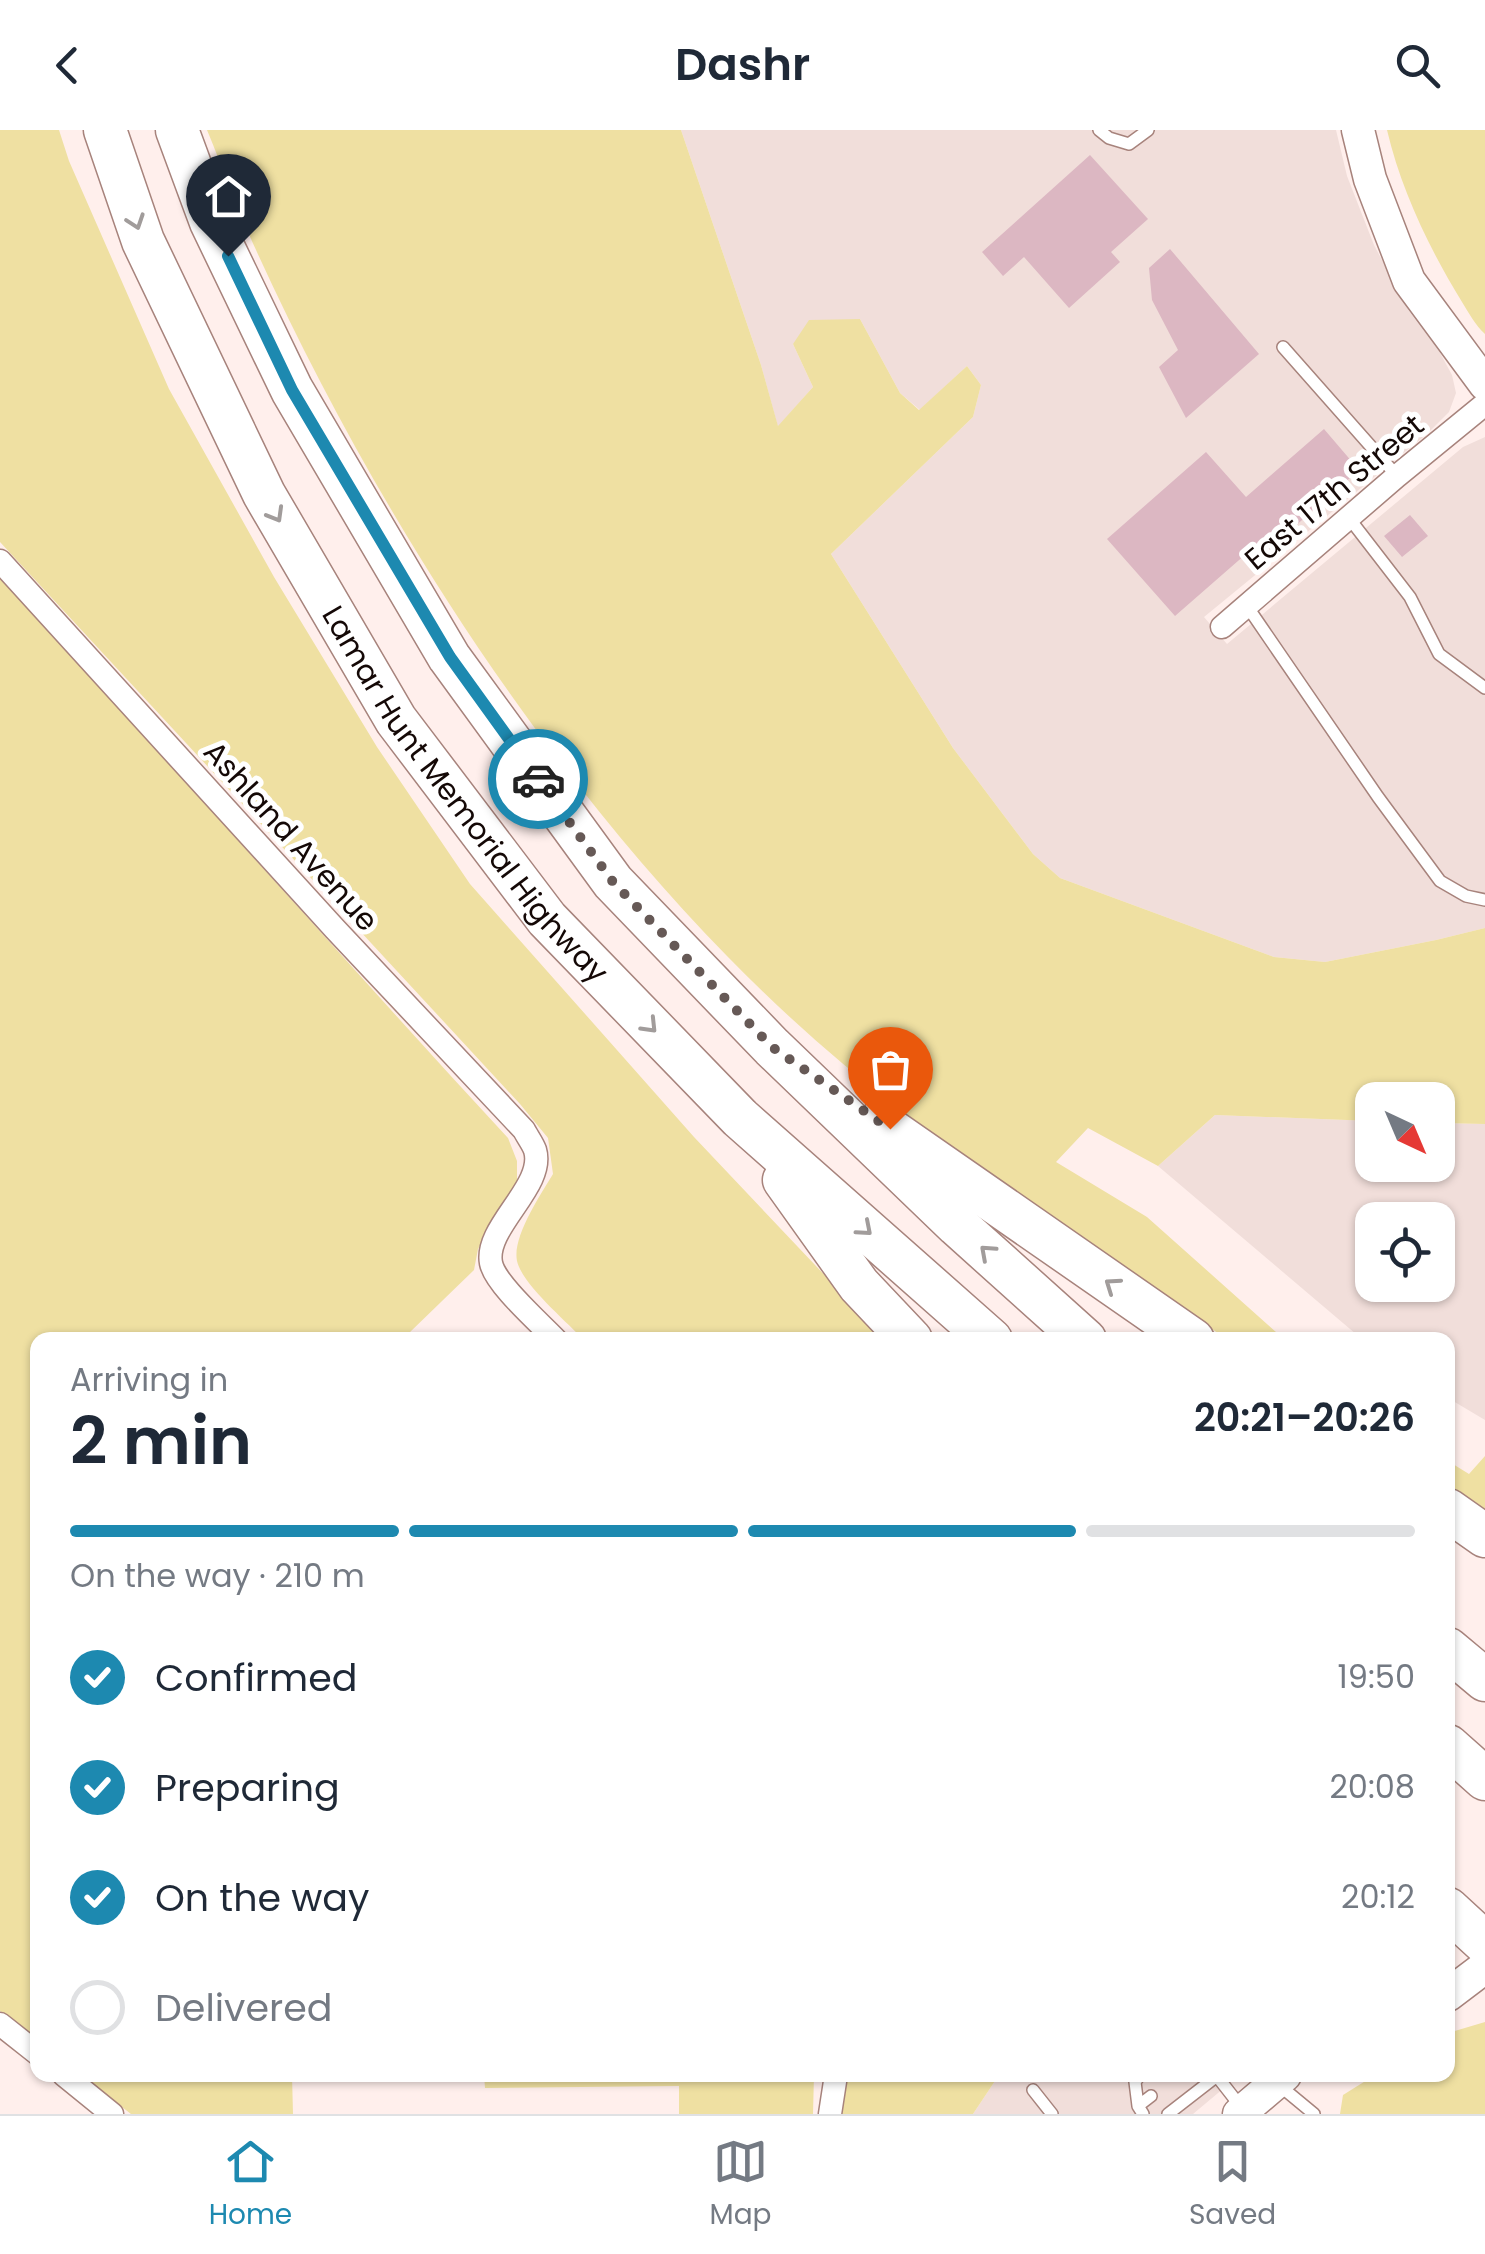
<!DOCTYPE html>
<meta charset="utf-8">
<style>
body{margin:0;font-family:Poppins,sans-serif;background:#f6f6f7;color:#1f2937;height:100vh;display:flex;flex-direction:column;font-size:38px;white-space:nowrap}
*{box-sizing:border-box;margin:0}
p{font-size:32px;color:#747a83}
.icon{flex:none;width:55px;height:55px;fill:none;stroke:currentColor;stroke-width:2;stroke-linecap:round;stroke-linejoin:round}
.map{position:relative;flex:1;overflow:hidden}
.sheet{position:absolute;left:30px;top:1202px;width:1425px;height:750px;display:flex;flex-direction:column;background:#fff;border-radius:20px;box-shadow:0 2px 8px #0004}
.sheet>*{flex:none}
.needle{width:65px;rotate:136deg}
.controls{position:absolute;left:1355px;top:952px;display:grid;gap:20px}
.controls a{display:grid;place-items:center;width:100px;height:100px;border-radius:20px;background:#fff;box-shadow:0 2px 8px #0004;font-size:50px}
.pin{position:absolute;display:grid;place-items:center;width:85px;height:85px;color:#fff;margin:-102px -42px;border-radius:50% 50% 50% 0;rotate:-45deg;box-shadow:0 0 10px #0007}
.pin .icon{rotate:45deg}
.courier{position:absolute;display:grid;place-items:center;width:100px;height:100px;margin:-50px;border:8px solid #1d89b0;border-radius:50%;background:#fff;color:#222;box-shadow:0 2px 12px #0007}
.headline em{font-style:normal;font-weight:600}
.headline div{display:flex;flex-direction:column-reverse}
.headline{display:flex;align-items:center;justify-content:space-between;height:170px;padding:0 40px}
h1{font-size:65px;font-weight:600;line-height:75px}
.bar{display:grid;grid-template-columns:repeat(4,1fr);gap:15px 10px;align-content:center;height:120px;padding:0 40px}
.bar i{height:12px;border-radius:8px;background:#e0e1e3}
.bar .on{background:#1d89b0}
.bar p{grid-column:span 4}
ol{padding:0 40px;list-style:none}
li{display:flex;align-items:center;gap:30px;height:110px}
li p{margin-inline-start:auto}
li .icon{padding:10px;border-radius:50%;background:#1d89b0;color:#fff;stroke-width:4}
li:last-child{color:#747a83}
li i{width:55px;height:55px;border:5px solid #e0e1e3;border-radius:50%}
header{display:flex;justify-content:space-between;align-items:center;height:130px;padding:0 40px;background:#fff;font-size:45px;font-weight:600}
.menu{display:flex;justify-content:space-around;align-items:center;height:140px;border-top:2px solid #e0e1e3;background:#fff;font-size:28px;color:#747a83}
.menu a{display:grid;justify-items:center;gap:5px}
.menu .on{color:#1d89b0}
.map>svg:first-child{display:block}
.built{fill:#f1deda;fill-rule:evenodd}
.green{fill:#efe0a2}
.building{fill:#dcb7c2}
.lines{fill:none;stroke-linecap:round;stroke-linejoin:round}
.service-casing{stroke:#a7837c;stroke-width:14}
.minor-casing{stroke:#a7837c;stroke-width:25}
.secondary-casing{stroke:#a7837c;stroke-width:35}
.motorway-casing{stroke:#a7837c;stroke-width:45}
.service{stroke:#fff;stroke-width:11}
.minor{stroke:#fff;stroke-width:22}
.secondary{stroke:#fff;stroke-width:32}
.motorway{stroke:#fff;stroke-width:42}
.oneway{stroke:#a19c9b}
.done{stroke:#665956;stroke-width:10;stroke-dasharray:0 18}
.route{stroke:#1d89b0;stroke-width:12}
.labels{text-anchor:middle;dominant-baseline:central;stroke-width:10;stroke-linejoin:round;paint-order:stroke}
.street-label{font-size:30px;fill:#140806;stroke:#fff}
</style>
<header><svg class="icon" aria-label="back" viewBox="0 0 24 24"><path d="M15 5l-7 7 7 7"/></svg>Dashr<svg class="icon" aria-label="search" viewBox="0 0 24 24"><circle cx="10" cy="10" r="6"/><path d="M15 15l6 6"/></svg></header>
<div class="map">
<svg width="1485" height="1984" viewBox="0 0 1485 1984">
<rect width="100%" height="100%" fill="#ffefec"/>
<!-- built -->
<path class="built" d="M681,0H1336L1347,46L1374,115L1409,181L1439,221L1452,245L1456,263L1449,282L1428,303L1204,487L1227,514L1463,317L1485,307V798L1436,810L1325,832L1274,827L1060,748L1033,724L953,618L831,424L973,287L981,255L967,236L920,280L900,263L860,189L793,214L813,257L778,297L761,235Z
M1215,985L1372,991V1035H1438V993L1485,994V1290L1448,1268V1210H1363L1158,1036ZM1372,1090H1438V1155H1372Z
M988,1945H1234L1230,1953L1193,1984H973L995,1951Z"/>
<!-- green -->
<path class="green" d="M0,0H59L69,31L169,259L274,447L377,617L470,754L694,1007L886,1210H584C567,1192 522,1154 517,1131C512,1107 541,1064 553,1044L548,1008L520,974L0,412Z
M207,0H681L761,235L778,296L813,257L793,214L809,190L860,189L900,263L919,280L967,236L981,255L973,287L831,424L953,618L1033,724L1060,748L1274,827L1325,832L1436,810L1485,798V994L1438,993V970H1372V991L1215,985L1158,1036L1088,998L1056,1032L1147,1087L1285,1210C1269,1210 1250,1213 1234,1210C1219,1208 1192,1183 1179,1174C1142,1148 1104,1124 1067,1099C945,1019 829,931 727,826C530,624 367,366 251,109C235,73 222,36 207,0Z
M1387,0H1485V204C1475,195 1469,183 1462,172C1430,120 1401,60 1387,0Z
M0,448C171,633 337,823 508,1008L517,1031V1051L478,1119L474,1140L408,1204L412,1210H38L37,1910L0,1881Z
M1485,1326V1386L1448,1360V1331L1469,1344Z
M1485,1892V1984H1340L1343,1965L1375,1945H1448V1903Z
M81,1945H292L293,1984H131Z
M484,1945H814L813,1984H679V1956L485,1958Z
M847,1945H988L995,1951L973,1984H840Z"/>
<!-- building -->
<path class="building" d="M1090,25L1148,89L1111,122L1120,132L1069,178L1024,127L1003,146L982,122Z
M1170,119L1259,224L1186,288L1159,237L1178,220L1152,170L1149,138Z
M1324,299L1359,340L1277,412L1270,403L1175,486L1107,409L1206,322L1246,367Z
M1410,385L1428,406L1402,427L1384,406Z"/>
<g class="lines">
<!-- service casing -->
<g class="service-casing">
<path id="service" d="M1099,0L1109,8L1129,14L1148,0
M1283,217L1397,346
M1349,388L1410,467L1439,524L1485,558
M1247,476L1378,667L1440,751L1466,766L1485,770
M1140,1945L1135,1952L1138,1976L1143,1984
M1216,1945L1241,1977
M1279,1955L1314,1984
M1033,1960L1052,1984
M1138,1976L1151,1966
M1168,1984L1217,1946"/>
</g>
<!-- minor casing -->
<g class="minor-casing">
<path id="minor" d="M0,431L335,799L524,1000C527,1006 533,1014 535,1020C546,1056 484,1097 491,1133C495,1154 540,1193 556,1210
M1222,497L1397,346L1485,274
M0,1894L38,1924
M64,1945L112,1984
M830,1984L836,1945"/>
</g>
<!-- secondary casing -->
<g class="secondary-casing">
<path id="secondary" d="M1358,0L1370,49L1409,151L1485,254
M1448,1865L1485,1837
M1239,1984L1285,1945"/>
</g>
<!-- motorway casing -->
<g class="motorway-casing">
<g id="motorway">
<path id="s1" d="M105,0L143,111L264,364L396,590L547,789L740,988L991,1210"/>
<path d="M177,0L211,92L292,260L449,527L613,752L772,917L957,1095L1085,1210"/>
<path d="M879,992L1193,1210"/>
<path d="M784,1050L859,1155L911,1210"/>
<path d="M1448,1380L1485,1406"/>
<path d="M1448,1519L1485,1550"/>
<path d="M1448,1616L1485,1649"/>
<path d="M1448,1779L1485,1813"/>
</g>
</g>
<!-- service -->
<use href="#service" class="service"/>
<!-- minor -->
<use href="#minor" class="minor"/>
<!-- secondary -->
<use href="#secondary" class="secondary"/>
<!-- motorway -->
<use href="#motorway" class="motorway"/>
</g>
<!-- one-way arrows -->
<defs><path id="oneway-chevron" d="M-2-3.5L2.5 0L-2 3.5" fill="none" stroke-width="1.6" stroke-linecap="round" stroke-linejoin="round" transform="scale(2.5)"/></defs>
<g class="oneway">
<use href="#oneway-chevron" transform="translate(136 92) rotate(71)"/>
<use href="#oneway-chevron" transform="translate(276 385) rotate(60)"/>
<use href="#oneway-chevron" transform="translate(650 896) rotate(46)"/>
<use href="#oneway-chevron" transform="translate(865 1099) rotate(41)"/>
<use href="#oneway-chevron" transform="translate(987 1122) rotate(-138)"/>
<use href="#oneway-chevron" transform="translate(1112 1155) rotate(-145)"/>
</g>
<g class="lines">
<!-- done -->
<path class="done" d="M538,649L613,752L772,917L890,999"/>
<!-- route -->
<path class="route" d="M228,126L292,260L450,527L538,649"/>
</g>
<g class="labels">
<!-- street labels -->
<g class="street-label">
<text transform="translate(1334 362) rotate(-40)">East 17th Street</text>
<text stroke="none"><textPath href="#s1" startOffset="760">Lamar Hunt Memorial Highway</textPath></text>
<text transform="translate(291 706) rotate(48)">Ashland Avenue</text>
</g>
</g>
</svg>
<div class="controls">
<a><svg class="needle" viewBox="-14 -14 28 28"><path d="M0-13l5 13h-10z" fill="#e53935"/><path d="M0 13l5-13h-10z" fill="#747a83"/></svg></a>
<a><svg class="icon" aria-label="locate" viewBox="0 0 24 24"><circle cx="12" cy="12" r="6"/><path d="M12 2v4M12 18v4M2 12h4M18 12h4"/></svg></a>
</div>
<div class="pin" style="left:890px;top:999px;background:#ea580c"><svg class="icon" aria-label="bag" viewBox="0 0 24 24"><path d="M5 8h14l-1 12H6zM9 8a3 3 0 0 1 6 0"/></svg></div>
<div class="pin" style="left:228px;top:126px;background:#1f2937"><svg class="icon" aria-label="home" viewBox="0 0 24 24"><path d="M3 11l9-7 9 7M6 9v11h12V9"/></svg></div>
<div class="courier" style="left:538px;top:649px"><svg class="icon" aria-label="car" viewBox="0 0 24 24"><path d="M5 17H2v-5l4-1 3-4h7l3 4 3 1v5h-3M9 17h6M6 11h13"/><circle cx="7" cy="17" r="2"/><circle cx="17" cy="17" r="2"/></svg></div>
<section class="sheet">
<div class="headline"><div><h1>2 min</h1><p>Arriving in</p></div><em>20:21–20:26</em></div>
<div class="bar"><i class="on"></i><i class="on"></i><i class="on"></i><i></i><p>On the way · 210 m</p></div>
<ol>
<li><svg class="icon" aria-label="check" viewBox="0 0 24 24"><path d="M5 12l5 5 9-10"/></svg>Confirmed<p>19:50</p></li>
<li><svg class="icon" aria-label="check" viewBox="0 0 24 24"><path d="M5 12l5 5 9-10"/></svg>Preparing<p>20:08</p></li>
<li><svg class="icon" aria-label="check" viewBox="0 0 24 24"><path d="M5 12l5 5 9-10"/></svg>On the way<p>20:12</p></li>
<li><i></i>Delivered</li>
</ol>
</section>
</div>
<nav class="menu">
<a class="on"><svg class="icon" aria-label="home" viewBox="0 0 24 24"><path d="M3 11l9-7 9 7M6 9v11h12V9"/></svg>Home</a>
<a><svg class="icon" aria-label="map" viewBox="0 0 24 24"><path d="M3 6l6-2 6 2 6-2v14l-6 2-6-2-6 2zM9 4v14M15 6v14"/></svg>Map</a>
<a><svg class="icon" aria-label="saved" viewBox="0 0 24 24"><path d="M7 4h10v16l-5-4-5 4z"/></svg>Saved</a>
</nav>
